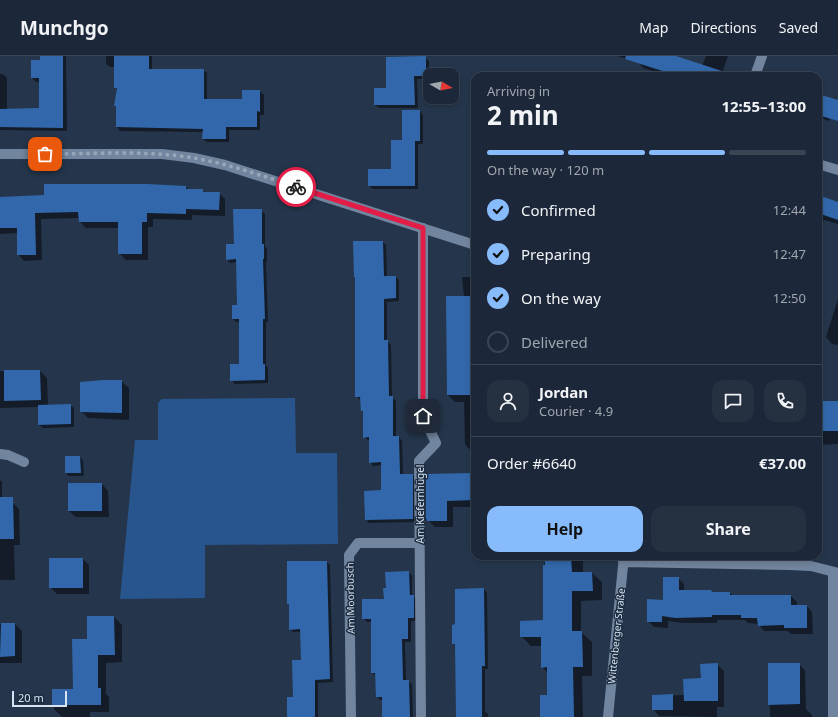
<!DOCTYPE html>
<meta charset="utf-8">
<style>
body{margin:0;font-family:"Noto Sans",sans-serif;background:#253041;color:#f1f3f6;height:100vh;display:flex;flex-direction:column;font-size:15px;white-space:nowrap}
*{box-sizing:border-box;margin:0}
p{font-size:13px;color:#a0a6ae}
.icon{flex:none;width:22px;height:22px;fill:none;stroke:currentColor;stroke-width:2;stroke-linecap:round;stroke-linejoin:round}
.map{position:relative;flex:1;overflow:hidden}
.sheet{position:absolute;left:471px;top:16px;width:351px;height:488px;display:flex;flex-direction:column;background:#1c2839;border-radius:12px;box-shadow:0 2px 6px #0003,0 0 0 1px #3a4453}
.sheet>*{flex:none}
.needle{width:26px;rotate:99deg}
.fabs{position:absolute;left:423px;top:12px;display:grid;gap:8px}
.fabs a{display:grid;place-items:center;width:36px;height:36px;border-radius:8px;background:#1c2839;box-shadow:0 2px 6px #0003,0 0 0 1px #3a4453;font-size:20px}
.scale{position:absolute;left:12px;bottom:10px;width:55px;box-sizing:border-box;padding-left:4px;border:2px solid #d8e3f1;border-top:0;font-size:11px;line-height:14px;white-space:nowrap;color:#d8e3f1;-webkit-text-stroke:3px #1c2c41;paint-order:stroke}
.pin{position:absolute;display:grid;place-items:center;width:34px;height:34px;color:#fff;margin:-17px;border-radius:8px;box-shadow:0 2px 6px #0006}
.courier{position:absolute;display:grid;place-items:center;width:40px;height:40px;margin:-20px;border:3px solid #e11d48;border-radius:50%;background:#fff;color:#222;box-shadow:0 1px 5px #0007}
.overview em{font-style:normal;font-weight:700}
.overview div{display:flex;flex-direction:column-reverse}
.overview{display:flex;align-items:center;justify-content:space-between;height:68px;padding:0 16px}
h1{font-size:26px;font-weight:700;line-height:30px}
.bar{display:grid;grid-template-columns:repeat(4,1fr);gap:6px 4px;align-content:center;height:48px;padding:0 16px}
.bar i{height:5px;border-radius:3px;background:#3a4453}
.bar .selected{background:#88bbfc}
.bar p{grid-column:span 4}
.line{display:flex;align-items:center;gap:10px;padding:0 16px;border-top:1px solid #3a4453}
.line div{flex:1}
.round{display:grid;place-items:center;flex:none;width:42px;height:42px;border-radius:12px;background:#253041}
ol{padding:0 16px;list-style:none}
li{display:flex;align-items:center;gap:12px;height:44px}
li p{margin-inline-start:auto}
li .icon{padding:4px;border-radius:50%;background:#88bbfc;color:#111;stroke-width:4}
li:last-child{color:#a0a6ae}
li i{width:22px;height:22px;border:2px solid #3a4453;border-radius:50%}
.action{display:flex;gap:8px;margin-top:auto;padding:8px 16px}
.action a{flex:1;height:46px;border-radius:12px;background:#88bbfc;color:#111;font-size:16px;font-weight:700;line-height:46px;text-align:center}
.action a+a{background:#253041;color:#f1f3f6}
header{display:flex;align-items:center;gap:24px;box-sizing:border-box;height:56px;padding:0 20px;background:#1c2839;border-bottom:1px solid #3a4453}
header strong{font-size:19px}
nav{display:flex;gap:22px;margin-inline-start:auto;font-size:14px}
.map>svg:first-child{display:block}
.green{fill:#28558d}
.shadow{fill:#0007}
.building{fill:#3268ab}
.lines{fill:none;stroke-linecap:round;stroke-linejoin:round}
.minor{stroke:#72859e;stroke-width:10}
.done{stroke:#99a6b7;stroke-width:4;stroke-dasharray:0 7.2}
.route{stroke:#e11d48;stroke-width:5}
.labels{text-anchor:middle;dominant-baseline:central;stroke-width:3;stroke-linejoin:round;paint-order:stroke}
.street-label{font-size:10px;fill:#d8e3f1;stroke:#1c2c41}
</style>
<header>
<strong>Munchgo</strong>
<nav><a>Map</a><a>Directions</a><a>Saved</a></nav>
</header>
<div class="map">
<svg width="838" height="661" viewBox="0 0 838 661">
<rect width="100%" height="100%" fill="#25364c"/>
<!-- green -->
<path class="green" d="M295,342L296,397H337L338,488L205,489V542L120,543L135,384H158V347L162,343Z"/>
<!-- shadow -->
<path class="shadow" d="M41,0H66L67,75L0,74V18H3L7,22V53H40V26H36L32,22L41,5Z
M106,0H152V14H203L207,17V44H243L260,35L264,39V59H260V74H229V86H207L203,83L204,76L120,75L117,71V52L115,50L117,34L115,31V11H110L106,8Z
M617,0H671L702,10L706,0H728L721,20H670L643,12L639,7Z
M425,1L429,5V23H417L418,52H379L375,49L387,33Z
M818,39L835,48L829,65L818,61Z
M471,45H475V86L472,83Z
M420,55L423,59V88H418V133H373L369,130L392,114L403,85Z
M186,131L189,134H202L205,137H219L225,143V160L192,159V164L153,163V171H148V204H126L119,197V172H86L80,166L79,162L41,163L42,204L24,205L18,198V177L0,178V142Z
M818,141L838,147V168L824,164L818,183Z
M261,154L265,158V190L267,193V206H266L268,266H266V310L268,312V327L235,328L231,324L240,309V266H236L233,263L238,250L237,206L230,207L227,203L235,189Z
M383,186L386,189L387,221H396L399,224V245L387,246V285L391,289L392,341L396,345V381H399L402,385L403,419H412L416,422V466L369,467L366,463L382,435V409L373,410L370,406V384H368L364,381V357L362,355V344H360L356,340Z
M462,221H475V395H471L465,388L464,346H455L448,339L447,241H464Z
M838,243V289L832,288L826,281Z
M0,315H40L47,322L48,349H70L74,352V371L43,372L39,369V351L0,352Z
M121,325L129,332V364L88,362L81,355Z
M818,345L838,346V388L818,389Z
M80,401L83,405L84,420H69L66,417Z
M475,418V451H453V471H435L428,464L427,419Z
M0,424L2,426V448L13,447L19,453L20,489H14L15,524H0Z
M102,428L108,435L109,461H76L69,455Z
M542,500H583V517H592L602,526V544L581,545V576L592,586V620H582L583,661H541L548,640V617L542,611V590H531L521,580L544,565V502Z
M82,502L89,509V538H57L50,531Z
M327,506L330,509L333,626L318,627V661H288L294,642L302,605L301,576H293L290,573V549L288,547Z
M409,516L412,520V540L416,543L417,565H411V586H405L406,625H409L412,629L413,661H383V644H380L377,640L375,620L372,616V566H367L363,562L385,544Z
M678,522L684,528V535H711L713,537H730L734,540H791L797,546V550H807L812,556L813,578H791L788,575H764L759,569V568L748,567L745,564H717V567H682L668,565V572L654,571L648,565L664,545Z
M484,533L487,537L488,613H485V655L488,658V661H456V590L453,587L456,569Z
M114,561L122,569V606L106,607V638L109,641V656H90V661H62L54,653L53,634H74L88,584Z
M0,568H15L22,575V607H0Z
M717,608L724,615V651H717V661L659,660L653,653V640L684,639Z
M769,608H799L805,614L806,653L812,659V661H770Z"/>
<!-- building -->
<path class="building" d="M40,0H63V72L0,71V53L39,52V22H31V4H40Z
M114,0H149V13H204V43H242V34H260V56L257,55V71H226V83H202L203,73L116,71V50H114L117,32H114Z
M426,0V20H414L415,49H374V32H386V1Z
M626,0H676L728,17V20H678L625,3Z
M818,38L838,44V65L818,59Z
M402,54H420V85H415V130H368V113H391V84H402Z
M44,128H147L186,130V133H203V136H220L219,154L186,153V158L147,157V166H142V198H118V166H79L78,156L35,157L36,199H17V172H0V141L44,139Z
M818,139L838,146V164L818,157Z
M233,153H262V188H264V203H263L265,263H263V308H265V324L230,325V308H239V263H232V249H237L236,203L226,204V188H234Z
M353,185H383L384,220H396V242L384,243V284H388L389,340H393V380H399L400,418H413V463L365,464L364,435L381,434V406L369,407V381L363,382V355H361L360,341H355V221H354Z
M446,240H475V339H447Z
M4,314H40L41,344L4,345Z
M103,324H122V357L80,356V326Z
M818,345H838V375H818Z
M71,348V368L38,369V349Z
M65,400H80L81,417H65Z
M472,417V421H475V444L447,445V465H427V463H426V418Z
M68,427H102V455H68Z
M0,441H13L14,483H0Z
M544,500H571L572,516H592L593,535H572V575H582L583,611H573L574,661H540V639H547V611L541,612V581H520V565L543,564V509H545Z
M49,502H83V532H49Z
M287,505H327L330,623L315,624V661H287V641H293L292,604H301L300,573L289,574V548H287Z
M409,515L410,539H414V562H408V583H402L403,624H409L410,661H382V641H376L375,617H371V563H362V543H384L383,532H386L385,516Z
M663,521H679V534H711L712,536H730V539H791V549H807V572H784V569L758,570L757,562H741V559H712V561L675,562L662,560V566H647V543L663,544Z
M484,532L485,610H482V661H456L455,588H452V569L455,568V533Z
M87,560H114L115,599H98V632H101V649H52V633H73L72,583H87Z
M1,567H15V600L0,601Z
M718,607V645H684L683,623L701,622L700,608Z
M768,607H800V648L768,649Z
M673,638V654H652V639Z"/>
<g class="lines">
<!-- minor -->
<path class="minor" d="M755,20L762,0
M0,98H162L194,102L225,109L475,189
M818,108L838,114
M0,398L8,399L24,406
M623,506L789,509L811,510L838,517
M833,516V661
M351,661L349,499L358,487H420
M421,661L419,405L436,387L423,360V172
M608,661L624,500"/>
</g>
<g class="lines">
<!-- done -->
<path class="done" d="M45,98C93,98 147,94 194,102C229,108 263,120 296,131"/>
<!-- route -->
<path class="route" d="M296,131L423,172V360"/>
</g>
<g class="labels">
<!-- street labels -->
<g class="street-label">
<text transform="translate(420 448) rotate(-90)">Am Kiefernhügel</text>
<text transform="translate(350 542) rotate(-91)">Am Moorbusch</text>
<text transform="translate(616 580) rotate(-84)">Wittenberger Straße</text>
</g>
</g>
</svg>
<div class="fabs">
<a><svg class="needle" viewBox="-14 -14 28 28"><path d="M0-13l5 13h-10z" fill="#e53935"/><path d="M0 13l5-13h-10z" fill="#a0a6ae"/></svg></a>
</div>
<div class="scale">20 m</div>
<div class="pin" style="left:45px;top:98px;background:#ea580c"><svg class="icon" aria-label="bag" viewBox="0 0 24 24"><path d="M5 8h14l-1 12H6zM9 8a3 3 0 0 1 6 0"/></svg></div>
<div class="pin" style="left:423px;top:360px;background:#1f2937"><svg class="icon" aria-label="home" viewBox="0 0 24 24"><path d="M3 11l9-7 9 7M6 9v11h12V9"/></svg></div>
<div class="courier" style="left:296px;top:131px"><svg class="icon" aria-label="bike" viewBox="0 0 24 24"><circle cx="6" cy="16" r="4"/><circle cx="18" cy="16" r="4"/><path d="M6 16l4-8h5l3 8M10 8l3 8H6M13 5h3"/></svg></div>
<section class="sheet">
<div class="overview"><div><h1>2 min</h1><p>Arriving in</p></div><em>12:55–13:00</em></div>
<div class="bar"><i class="selected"></i><i class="selected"></i><i class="selected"></i><i></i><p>On the way · 120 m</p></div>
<ol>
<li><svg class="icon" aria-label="check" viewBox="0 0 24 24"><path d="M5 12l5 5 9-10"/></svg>Confirmed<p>12:44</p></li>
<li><svg class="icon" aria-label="check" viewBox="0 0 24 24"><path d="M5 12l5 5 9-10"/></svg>Preparing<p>12:47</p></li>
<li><svg class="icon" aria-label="check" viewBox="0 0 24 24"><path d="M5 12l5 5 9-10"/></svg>On the way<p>12:50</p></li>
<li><i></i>Delivered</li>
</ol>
<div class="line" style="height:72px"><a class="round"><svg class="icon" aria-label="person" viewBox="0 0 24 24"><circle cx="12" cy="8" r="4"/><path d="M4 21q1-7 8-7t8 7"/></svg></a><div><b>Jordan</b><p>Courier · 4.9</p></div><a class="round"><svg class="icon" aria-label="chat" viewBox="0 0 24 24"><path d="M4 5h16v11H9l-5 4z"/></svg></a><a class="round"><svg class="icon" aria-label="phone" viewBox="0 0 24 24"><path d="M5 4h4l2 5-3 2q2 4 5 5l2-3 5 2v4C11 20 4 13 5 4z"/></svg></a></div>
<div class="line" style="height:52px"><div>Order #6640</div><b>€37.00</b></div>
<div class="action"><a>Help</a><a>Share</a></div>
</section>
</div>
